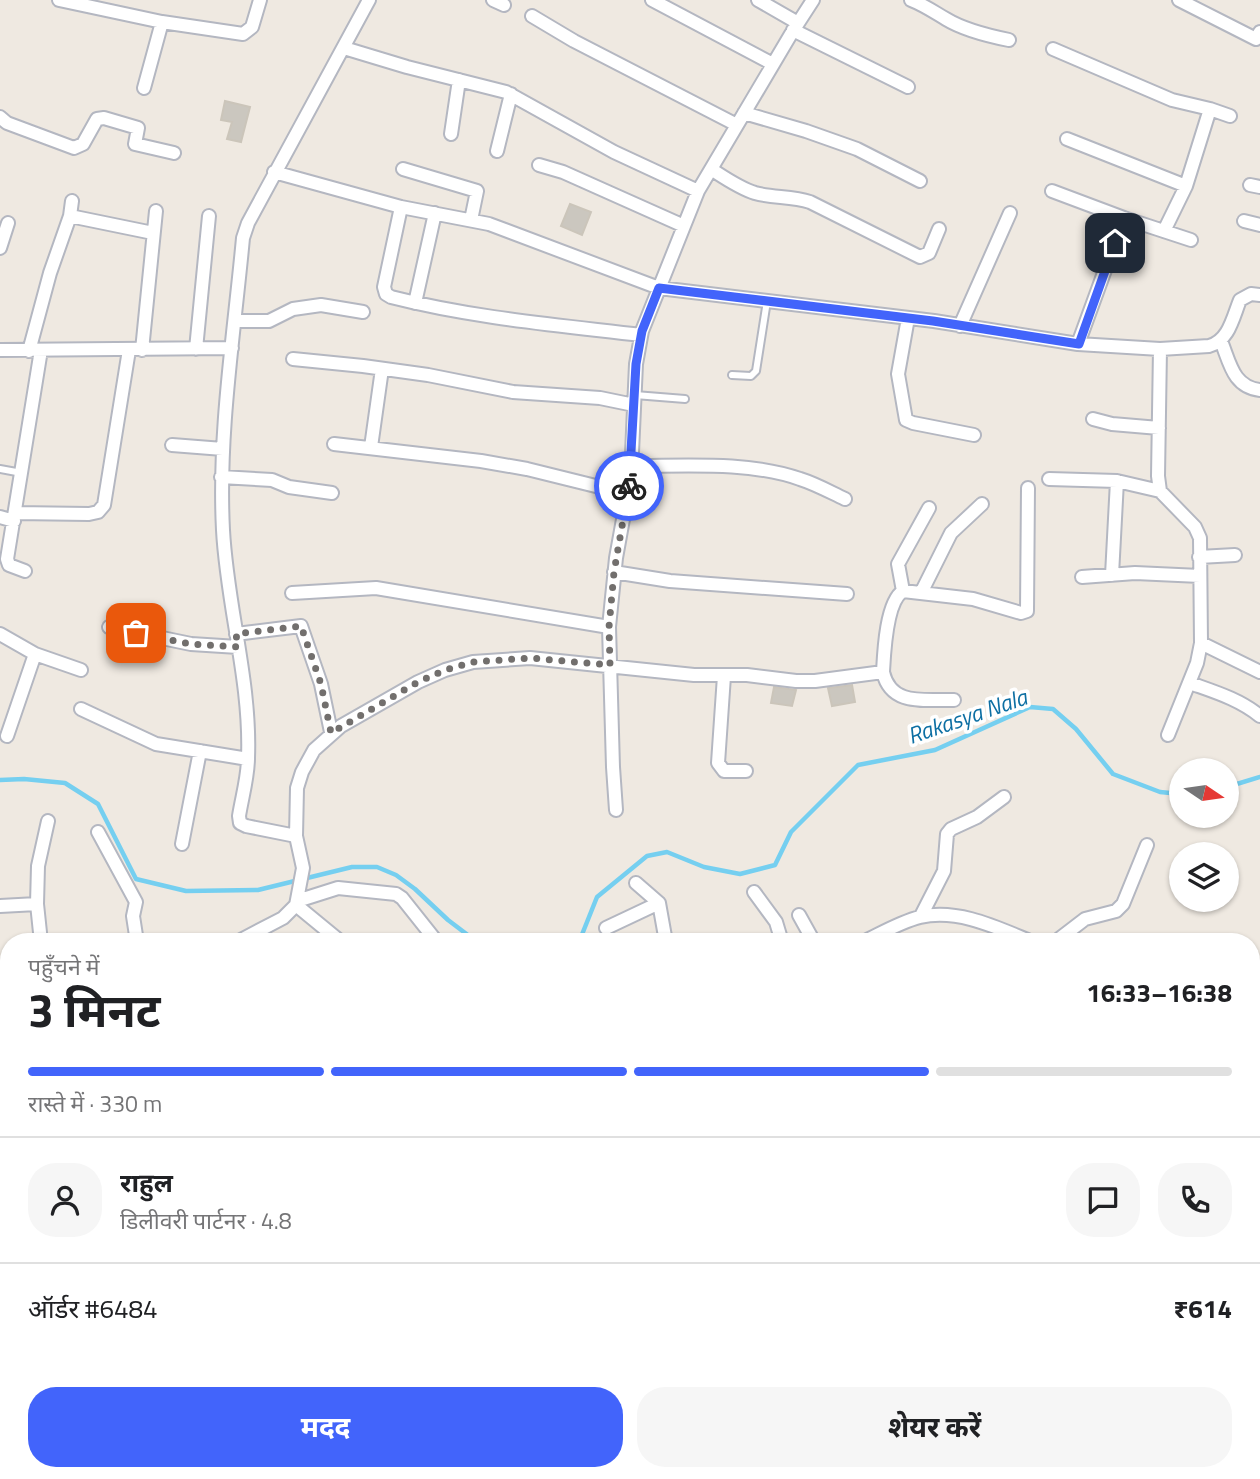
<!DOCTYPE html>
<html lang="hi">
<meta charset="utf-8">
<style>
body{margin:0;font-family:"Titillium Web","Noto Sans Devanagari",sans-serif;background:#f6f6f6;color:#202124;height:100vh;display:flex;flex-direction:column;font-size:26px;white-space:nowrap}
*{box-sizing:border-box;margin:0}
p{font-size:23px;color:#757577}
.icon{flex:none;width:38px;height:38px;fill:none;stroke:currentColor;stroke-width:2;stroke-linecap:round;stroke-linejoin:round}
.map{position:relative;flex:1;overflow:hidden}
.details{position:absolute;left:0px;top:933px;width:1260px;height:548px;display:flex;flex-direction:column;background:#fff;border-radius:28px 28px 0 0;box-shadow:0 2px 5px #0004}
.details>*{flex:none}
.needle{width:46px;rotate:103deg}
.controls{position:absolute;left:1169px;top:758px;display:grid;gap:14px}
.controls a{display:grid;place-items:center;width:70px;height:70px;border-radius:50%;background:#fff;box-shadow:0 2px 5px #0004;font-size:35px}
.pin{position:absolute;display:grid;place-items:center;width:60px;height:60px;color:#fff;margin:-30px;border-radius:14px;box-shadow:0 4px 10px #0006}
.courier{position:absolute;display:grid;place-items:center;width:70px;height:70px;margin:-35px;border:5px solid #4264fb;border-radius:50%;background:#fff;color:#222;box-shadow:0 2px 9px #0007}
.headline em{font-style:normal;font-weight:700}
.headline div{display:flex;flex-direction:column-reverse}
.headline{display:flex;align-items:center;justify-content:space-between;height:119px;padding:0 28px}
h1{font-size:46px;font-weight:700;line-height:52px}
.bar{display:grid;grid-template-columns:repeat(4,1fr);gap:10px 7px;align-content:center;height:84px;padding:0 28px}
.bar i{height:9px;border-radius:5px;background:#e0e0e0}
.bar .active{background:#4264fb}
.bar p{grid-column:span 4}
.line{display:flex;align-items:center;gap:18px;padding:0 28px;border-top:2px solid #e0e0e0}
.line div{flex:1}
.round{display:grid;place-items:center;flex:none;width:74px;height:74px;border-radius:28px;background:#f6f6f6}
.button{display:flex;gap:14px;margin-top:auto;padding:14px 28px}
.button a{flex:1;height:80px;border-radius:28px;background:#4264fb;color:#fff;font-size:28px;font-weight:700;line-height:80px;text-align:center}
.button a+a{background:#f6f6f6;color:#202124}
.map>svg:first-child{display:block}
.green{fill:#b6e59e}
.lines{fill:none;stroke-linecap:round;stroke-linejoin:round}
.stream{stroke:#75cff0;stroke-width:4.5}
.building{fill:#cbc7bf;stroke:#cbc5ba;stroke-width:2}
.service-casing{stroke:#b4b7c1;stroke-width:10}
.minor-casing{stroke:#b4b7c1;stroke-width:16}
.service{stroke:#fff;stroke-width:6}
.minor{stroke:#fff;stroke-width:12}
.done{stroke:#726f6d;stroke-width:7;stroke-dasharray:0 12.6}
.route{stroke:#4264fb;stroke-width:9}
.labels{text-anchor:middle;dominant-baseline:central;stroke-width:7;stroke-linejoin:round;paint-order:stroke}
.water-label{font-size:23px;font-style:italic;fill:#0d6fa3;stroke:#fff}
</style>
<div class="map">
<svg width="1260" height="1479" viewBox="0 0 1260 1479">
<rect width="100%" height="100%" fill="#efe9e1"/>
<!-- green -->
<path class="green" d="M1260,1232V1479H1056L1064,1472H1251V1248Z"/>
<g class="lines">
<!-- stream -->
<path class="stream" d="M0,780L24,779L65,783L98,804L136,879L186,891L258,890L352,867H377L396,875L415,889L448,920L477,942
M1227,787L1260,777
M579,942L597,897L647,856L667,852L704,867L740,874L775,865L791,832L858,765L935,750L1030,707L1053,709L1076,729L1113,774L1160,792L1181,794
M0,1212L9,1217"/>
</g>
<!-- building -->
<path class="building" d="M225,101L250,107L241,142L227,139L232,122L221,120Z
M570,204L591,212L582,235L561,226Z
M852,685L855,702L832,706L828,688Z
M774,687L796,690L792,706L771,703Z"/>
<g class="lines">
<!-- service casing -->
<g class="service-casing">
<path id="service" d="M732,375L751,376L756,371L767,301
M635,395L685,399
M0,469L22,473"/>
</g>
<!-- minor casing -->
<g class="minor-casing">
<path id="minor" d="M59,0L162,22L243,34L252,27L260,0
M493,0L504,5
M652,0L773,64
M758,0L798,23
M911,0C924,5 934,12 946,19C964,30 989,36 1009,40
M1179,0L1256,39L1260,32
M532,16L574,41L737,125
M793,30L908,87
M344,48L407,67L506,92L614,152L698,191
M1053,49L1172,100L1210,109
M144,88L162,22
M744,113L806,131L857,149L920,181
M0,117L7,123L74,148L83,144L97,119L104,118L138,128L135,144L174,153
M451,134L459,80
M1067,139L1186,186
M497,151L511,94
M539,165L563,172L684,226
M403,169L477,191L471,220
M711,169C725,178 739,188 755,193C773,198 792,196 810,202L920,257L929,253L939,229
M274,172L401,207L489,224L659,288L934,321L1078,344L1160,349L1209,346C1229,341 1233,317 1240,300L1251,294L1260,295
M1250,185L1260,187
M1052,191L1124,218
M401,207L384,287L386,294L391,297C473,318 557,325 641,335
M70,216L153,233
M1244,221L1260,225
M1164,231L1186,186L1210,109L1230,116
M0,248L8,223
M415,303L435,213
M908,318L898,374L906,420L913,423L974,435
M235,321H269L293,309L321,305L363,312
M960,326L1010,213
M1221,341C1230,363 1233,387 1260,390
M1078,344L1124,218L1191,240
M196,349L209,216
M1160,349L1158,476L1160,491L1195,527L1200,538L1201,643L1197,663L1168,735
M0,350L232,348
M142,350L156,211
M29,351L50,273L70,216L72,201
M293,359L363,366L428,375L513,392L600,398L634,405
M1093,419L1112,424L1159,428
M334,444L481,461L527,469L628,494
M172,445L223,449
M371,447L382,369
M631,466C685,466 749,461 800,479C816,484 830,492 845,499
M221,477L272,480L289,487L332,493
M1049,479L1117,481L1160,491
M15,513L89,514L98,512L104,505L129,350
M0,517L14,521
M1199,557L1235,555
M25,571L9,565L7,559L41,350
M614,572L670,581L847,594
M1112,575L1117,481
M1082,577L1135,573L1200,576
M903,591L898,564L929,508
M922,591L951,533L982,504
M292,593L376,588L609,627
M109,627L191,644L238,647
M0,634L35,654L81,670
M236,634L301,626L321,684L331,732
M1201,643L1260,672
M883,672C891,707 925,699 954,700
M724,676L718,763L724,771H746
M1190,683C1215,692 1239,699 1260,716
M81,709L156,744L248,759
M7,736L35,654
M616,810L613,767L609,627L616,558L631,475L636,364L642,331L698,191L791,34L813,0
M98,832L136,902L133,916L137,942
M296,836L246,826L240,823L239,816C242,797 248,777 248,758C251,681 227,607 223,530C218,433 234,335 243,238L248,223L369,0
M182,844L200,751
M636,883L659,903L666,942
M754,892L776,922L782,942
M297,901L338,888L396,894L402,898L437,942
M296,905L341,942
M0,906L37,904
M799,915L814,942
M921,916L944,871L947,834L951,829L977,817L1004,797
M606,928L659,903
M41,942L37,904L38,866L48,821
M237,942L283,918L296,905L303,868L296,836L297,788L302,772L314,750L341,726L418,682L445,670L473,662L530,658L694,675H747L796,681H815L883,672C884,653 886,602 903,591L973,599L1021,613L1027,611L1028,488
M863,942C882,933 900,922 920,917C958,908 998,928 1032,942
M1055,942L1085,919L1116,911L1123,904L1147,845
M0,1040L9,1039
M1251,1102L1260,1097
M0,1176L9,1179
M0,1449L9,1445
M577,1472L578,1479
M780,1472L784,1479
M56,1479L71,1472
M207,1479L208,1472
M622,1479L633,1472"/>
</g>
<!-- service -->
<use href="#service" class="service"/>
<!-- minor -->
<use href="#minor" class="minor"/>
</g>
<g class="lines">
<!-- done -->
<path class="done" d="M136,633L191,644L238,647L236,634L301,626L321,684L331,733L418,682L445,670L473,662L530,658L610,665L609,627L614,572L629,486"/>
<!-- route -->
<path class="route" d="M629,486L636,364L642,331L659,288L933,321L1079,344L1115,243"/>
</g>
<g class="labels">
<!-- water labels -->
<g class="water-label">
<text transform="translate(967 716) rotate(-19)">Rakasya Nala</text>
</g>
</g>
</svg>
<div class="controls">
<a><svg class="needle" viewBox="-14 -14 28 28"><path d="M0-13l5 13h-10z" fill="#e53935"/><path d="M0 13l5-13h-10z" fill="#757577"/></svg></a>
<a><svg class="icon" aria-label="layers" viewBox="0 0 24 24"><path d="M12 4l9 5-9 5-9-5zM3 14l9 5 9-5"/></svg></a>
</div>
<div class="pin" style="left:136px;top:633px;background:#ea580c"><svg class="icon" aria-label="bag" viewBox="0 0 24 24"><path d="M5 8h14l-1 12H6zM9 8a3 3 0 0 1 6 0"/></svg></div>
<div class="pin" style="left:1115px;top:243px;background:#1f2937"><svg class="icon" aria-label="home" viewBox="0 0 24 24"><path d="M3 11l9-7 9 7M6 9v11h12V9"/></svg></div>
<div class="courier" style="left:629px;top:486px"><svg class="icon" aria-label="bike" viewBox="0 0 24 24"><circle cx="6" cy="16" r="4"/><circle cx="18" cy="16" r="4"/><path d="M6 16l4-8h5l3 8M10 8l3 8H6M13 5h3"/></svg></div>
<section class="details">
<div class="headline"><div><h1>3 मिनट</h1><p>पहुँचने में</p></div><em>16:33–16:38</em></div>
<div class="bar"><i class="active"></i><i class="active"></i><i class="active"></i><i></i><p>रास्ते में · 330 m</p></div>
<div class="line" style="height:126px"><a class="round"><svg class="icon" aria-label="person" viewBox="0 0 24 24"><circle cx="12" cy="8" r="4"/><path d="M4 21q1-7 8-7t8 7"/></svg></a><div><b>राहुल</b><p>डिलीवरी पार्टनर · 4.8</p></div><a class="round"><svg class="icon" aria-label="chat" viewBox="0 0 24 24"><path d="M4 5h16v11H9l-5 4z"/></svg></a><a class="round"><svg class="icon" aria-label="phone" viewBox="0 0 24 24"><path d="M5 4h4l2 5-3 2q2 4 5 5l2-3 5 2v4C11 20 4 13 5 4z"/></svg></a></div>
<div class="line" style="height:91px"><div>ऑर्डर #6484</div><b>₹614</b></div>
<div class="button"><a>मदद</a><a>शेयर करें</a></div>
</section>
</div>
